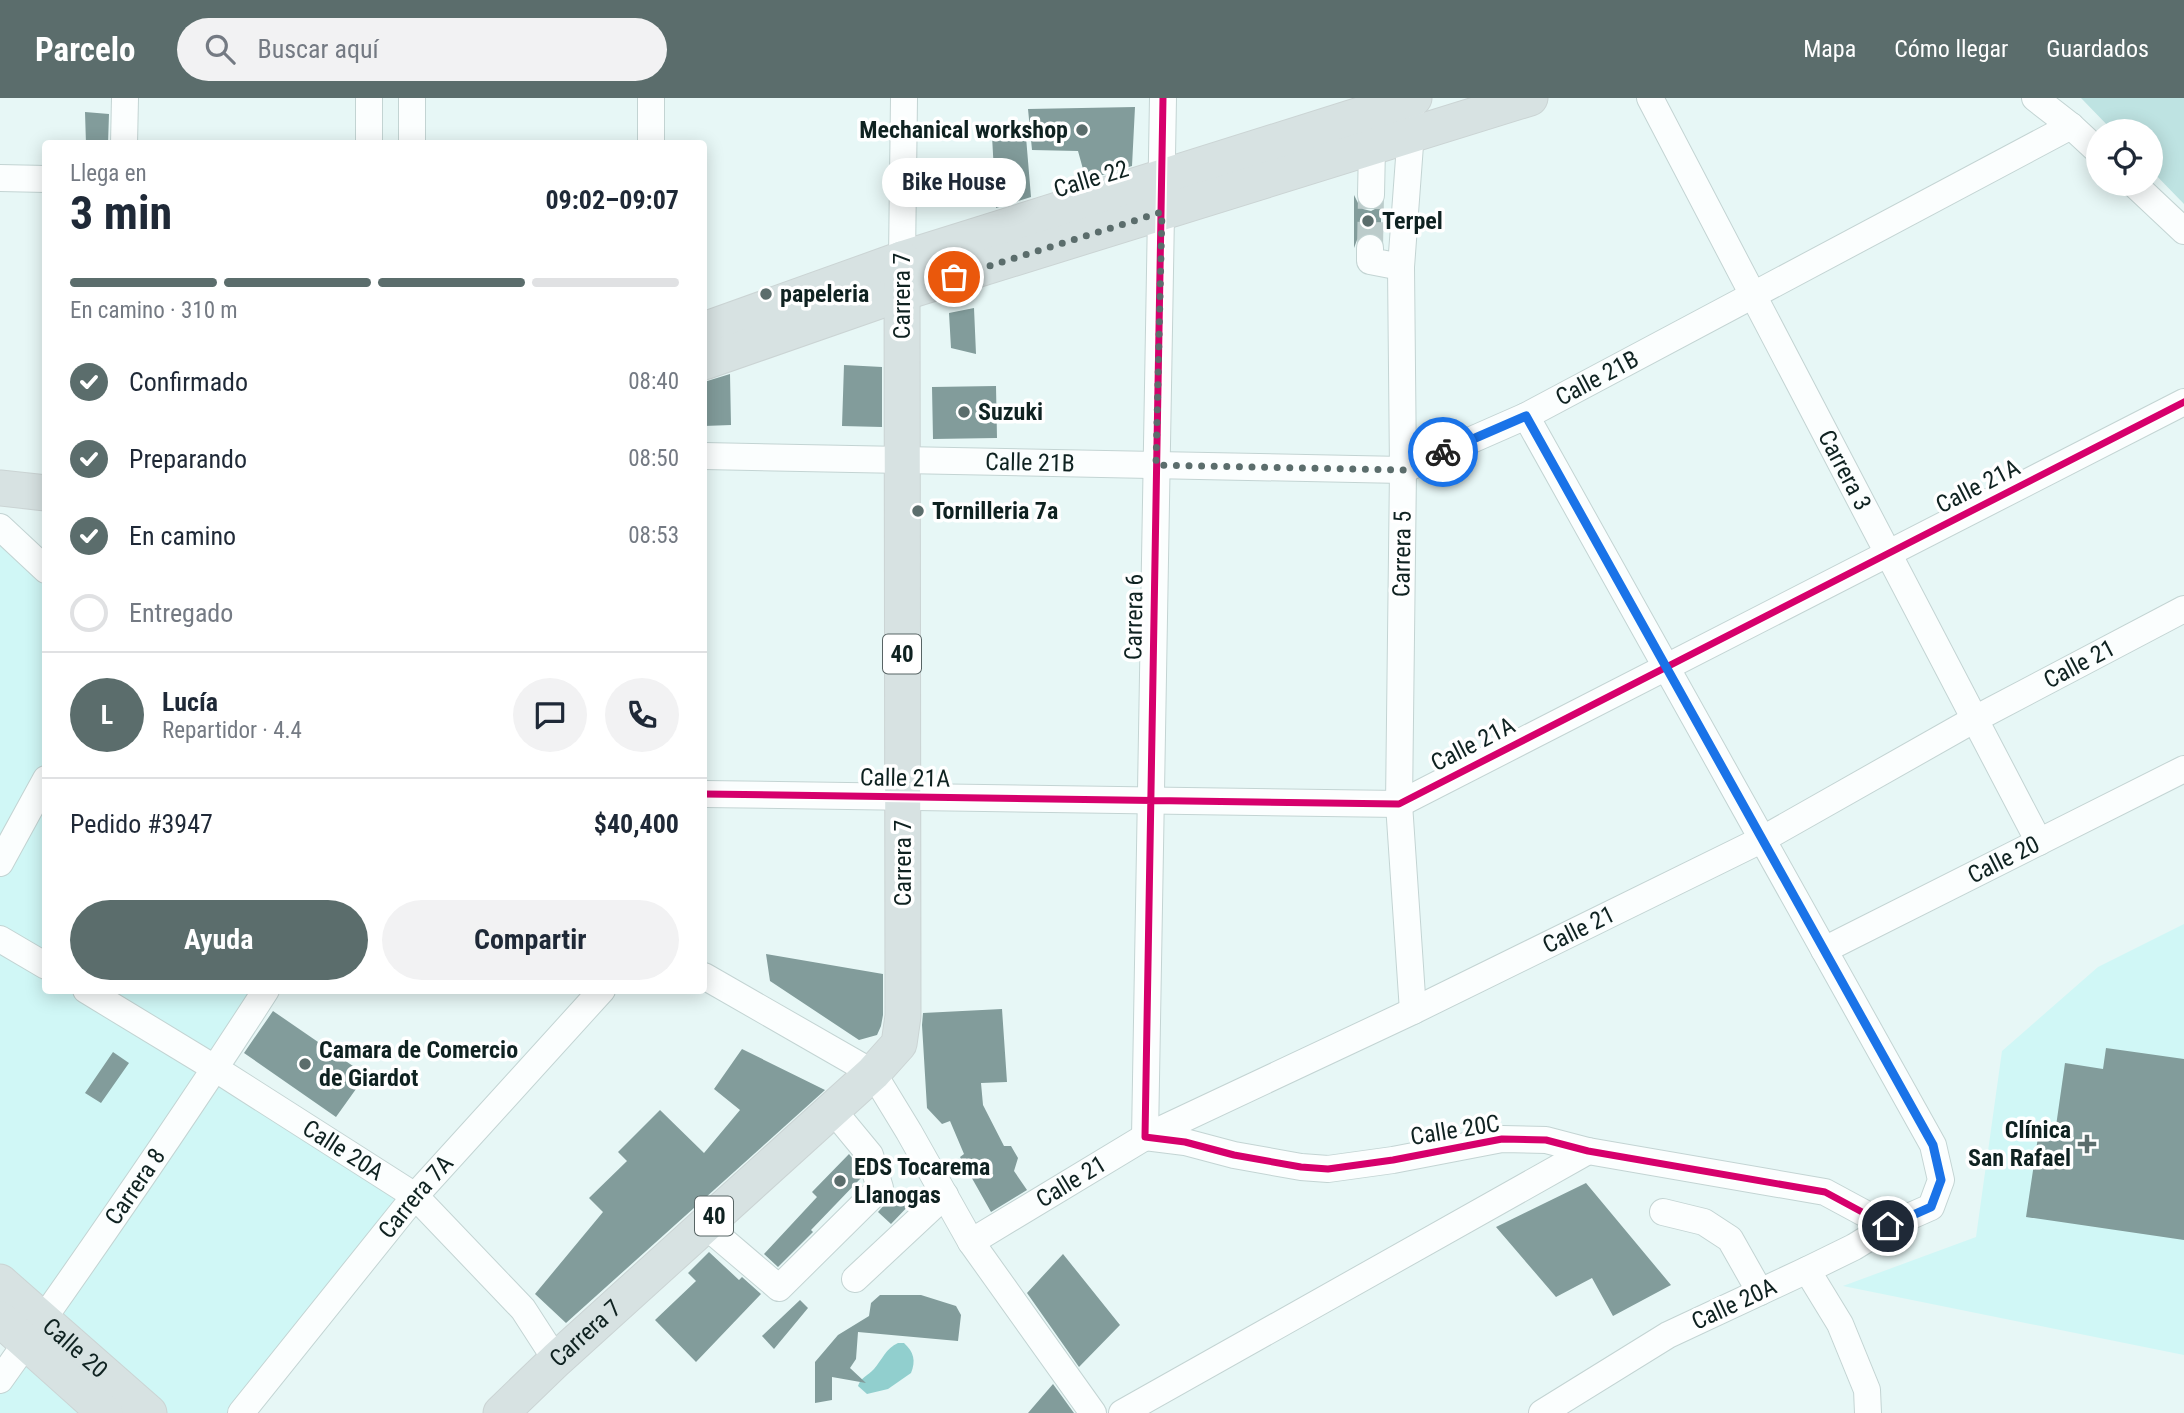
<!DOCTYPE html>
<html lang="es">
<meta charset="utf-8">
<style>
body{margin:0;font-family:"Roboto Condensed",sans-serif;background:#f2f2f3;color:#1f2937;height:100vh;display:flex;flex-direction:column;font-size:26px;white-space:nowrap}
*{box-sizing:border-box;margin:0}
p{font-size:23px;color:#747a83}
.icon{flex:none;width:38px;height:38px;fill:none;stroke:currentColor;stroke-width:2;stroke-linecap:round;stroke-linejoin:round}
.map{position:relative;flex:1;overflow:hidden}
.drawer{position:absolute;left:42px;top:42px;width:665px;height:854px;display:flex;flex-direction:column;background:#fff;border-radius:7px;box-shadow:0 4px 18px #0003}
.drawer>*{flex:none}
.buttons{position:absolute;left:2086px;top:21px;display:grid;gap:14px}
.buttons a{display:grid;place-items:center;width:77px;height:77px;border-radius:50%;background:#fff;box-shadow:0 4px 18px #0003;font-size:35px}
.pin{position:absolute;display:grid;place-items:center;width:60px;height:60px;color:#fff;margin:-30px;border:4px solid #fff;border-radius:50%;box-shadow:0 2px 7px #0007}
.courier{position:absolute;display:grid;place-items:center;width:70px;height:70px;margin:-35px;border:5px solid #1a73e8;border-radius:50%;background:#fff;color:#222;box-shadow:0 2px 9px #0007}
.bubble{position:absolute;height:49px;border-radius:24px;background:#fff;box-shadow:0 4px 18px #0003;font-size:23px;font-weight:700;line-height:49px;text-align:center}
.overview em{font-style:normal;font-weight:700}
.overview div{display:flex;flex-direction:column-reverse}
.overview{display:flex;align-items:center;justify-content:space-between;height:119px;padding:0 28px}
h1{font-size:46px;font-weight:700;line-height:52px}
.bar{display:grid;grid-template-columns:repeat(4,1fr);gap:10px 7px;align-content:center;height:84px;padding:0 28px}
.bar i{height:9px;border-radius:5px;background:#e0e1e3}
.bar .on{background:#5b6d6c}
.bar p{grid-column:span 4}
.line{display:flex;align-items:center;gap:18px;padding:0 28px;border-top:2px solid #e0e1e3}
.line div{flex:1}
.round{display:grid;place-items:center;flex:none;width:74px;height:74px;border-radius:37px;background:#f2f2f3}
ol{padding:0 28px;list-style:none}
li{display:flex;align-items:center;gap:21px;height:77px}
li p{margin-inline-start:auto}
li .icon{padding:7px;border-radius:50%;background:#5b6d6c;color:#fff;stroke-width:4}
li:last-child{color:#747a83}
li i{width:38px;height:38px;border:4px solid #e0e1e3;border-radius:50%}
.cta{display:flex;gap:14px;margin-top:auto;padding:14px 28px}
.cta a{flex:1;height:80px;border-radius:42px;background:#5b6d6c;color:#fff;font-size:28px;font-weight:700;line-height:80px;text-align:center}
.cta a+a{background:#f2f2f3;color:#1f2937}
header{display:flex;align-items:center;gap:42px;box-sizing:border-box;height:98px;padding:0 35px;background:#5b6d6c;color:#fff}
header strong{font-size:33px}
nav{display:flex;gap:38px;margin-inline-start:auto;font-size:24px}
.search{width:490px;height:63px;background:#f2f2f3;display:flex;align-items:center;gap:18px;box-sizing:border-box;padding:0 24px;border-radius:38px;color:#747a83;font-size:26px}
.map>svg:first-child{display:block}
.built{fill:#d0f7f6}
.green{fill:#bee3e2}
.water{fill:#91cfce}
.building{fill:#829c9b}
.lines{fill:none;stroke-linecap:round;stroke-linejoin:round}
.minor-tunnel{stroke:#bccccb;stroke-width:26;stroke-dasharray:26 13;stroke-linecap:butt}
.minor-casing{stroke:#c3d4d3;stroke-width:28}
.major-casing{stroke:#cbd4d4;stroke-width:37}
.minor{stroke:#fbfefe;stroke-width:26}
.major{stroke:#d7e2e2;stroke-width:35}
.cycleway-casing{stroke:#fff;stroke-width:11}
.cycleway{stroke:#d6006c;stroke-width:7}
.done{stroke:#5b6d6c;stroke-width:7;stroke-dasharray:0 12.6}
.route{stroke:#1a73e8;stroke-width:9}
.poi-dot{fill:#5b6d6c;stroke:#fff;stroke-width:2.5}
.labels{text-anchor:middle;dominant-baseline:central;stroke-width:7;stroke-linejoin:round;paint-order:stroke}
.shield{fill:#fff;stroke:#576464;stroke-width:2}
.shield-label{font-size:23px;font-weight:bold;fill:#0f2221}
.poi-label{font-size:24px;font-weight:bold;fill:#0f2221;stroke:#fff;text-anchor:start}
.street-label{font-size:24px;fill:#0f2221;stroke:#fff}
</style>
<header>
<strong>Parcelo</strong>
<div class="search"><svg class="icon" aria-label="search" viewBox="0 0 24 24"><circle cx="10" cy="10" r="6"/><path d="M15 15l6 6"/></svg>Buscar aquí</div>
<nav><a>Mapa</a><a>Cómo llegar</a><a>Guardados</a></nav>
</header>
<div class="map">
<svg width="2184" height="1315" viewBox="0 0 2184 1315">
<rect width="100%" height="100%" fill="#e7f7f6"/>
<!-- built -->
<path class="built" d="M0,429L45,472L46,892L266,893L216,971L415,1098L241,1315H149L0,1184Z
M2184,826V1257L1843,1188L1976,1139L2002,953L2098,869Z
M27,1244L105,1315H0V1282Z"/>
<!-- green -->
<path class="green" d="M2081,0H2184V106L2151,72V33H2113Z"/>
<!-- water -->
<path class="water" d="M898,1245H904C914,1254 916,1263 911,1275L888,1291L867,1296L858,1288C861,1279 868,1278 874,1271C882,1262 886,1250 898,1245Z"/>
<!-- building -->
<path class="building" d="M1135,9L1132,68L1086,82L1078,53L1032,52L1028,11Z
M85,14L109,16L108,46H86Z
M992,38L1026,39L1031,99L996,110Z
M1354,97L1358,105L1363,111L1371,113L1381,108V139L1371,134L1363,136L1357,142L1354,150Z
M974,210L976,256L951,250L949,215Z
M844,267L882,269V329L842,328Z
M730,276L731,327L704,328V284Z
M996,288L997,340L933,341L932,289Z
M766,856L883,876V917L881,928L877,937L859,942L770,883Z
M1002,911L1007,984L981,985L983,1007L1004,1048H1011L1018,1060L1014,1073L1027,1092L991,1114L960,1059L964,1056L950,1023L942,1026L927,1010L922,927L923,915Z
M273,913L366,977L336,1019L244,955Z
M2106,950L2184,961V1142L2026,1119L2038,1039L2054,1042L2065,965L2103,971Z
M742,951L825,992L566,1225L535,1196L603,1114L589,1100L627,1063L618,1054L660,1012L704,1055L740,1012L714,991Z
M113,954L129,965L101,1005L85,995Z
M849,1056L856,1065L861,1080L811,1132L813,1134L778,1169L764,1156L817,1099L812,1094Z
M1586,1085L1671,1187L1613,1218L1592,1180L1556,1199L1496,1129Z
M900,1089L913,1103L891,1126L878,1114Z
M709,1154L739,1182L742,1179L761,1196L696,1264L655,1222L696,1183L688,1175Z
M1063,1156L1120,1227L1079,1269L1027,1195Z
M880,1197H921L956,1208L961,1217L958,1243L858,1234L856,1261L850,1270L866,1285L832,1279V1302L815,1305V1264L838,1237L869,1218L871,1205Z
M800,1202L808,1210L774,1251L762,1238Z
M1053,1286L1074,1315H1028Z"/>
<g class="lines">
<!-- minor-tunnel -->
<path class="minor-tunnel" d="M1370,150L1371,97"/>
<!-- minor casing -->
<g class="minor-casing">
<g id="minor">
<path d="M1163,0L1145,1039L1185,1044L1234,1057L1301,1069L1328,1071L1393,1062L1502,1041L1546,1042L1588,1053L1825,1094L1888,1128"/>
<path id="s1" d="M1650,0L2039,744"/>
<path d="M2035,0L2071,28L2098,53"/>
<path d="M1412,20L1401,169L1403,372L1399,706L1413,913"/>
<path d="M124,46L125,0"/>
<path d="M369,46V0"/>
<path d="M412,46V0"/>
<path d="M651,46V0"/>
<path d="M0,80L46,81"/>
<path d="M2134,86L2184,133"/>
<path d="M1371,97L1372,49"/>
<path d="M1370,150V163L1401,169"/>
<path d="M902,161L904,0"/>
<path d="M1526,318L1933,1047L1941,1082L1931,1109L1888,1128L1854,1149L1807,1172L1668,1237L1542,1315"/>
<path id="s2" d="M704,358L1403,372L1526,318L2071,28"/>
<path d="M0,429L46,472"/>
<path d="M704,696L1399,706L2184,304"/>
<path d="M0,765L46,681"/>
<path d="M0,841L46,868"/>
<path id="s3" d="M1824,852L2184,671"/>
<path d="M704,878L873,975L909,1034L971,1144L1093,1315"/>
<path id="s4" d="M86,892L216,971L415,1098L523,1211L556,1262"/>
<path d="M1663,1114L1704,1124L1730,1141L1760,1194"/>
<path d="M705,1127L779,1190L880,1090L870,1057L832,1011"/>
<path id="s5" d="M971,1144L1145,1039L1413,913L1763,741L1975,621L2184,511"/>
<path d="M1807,1172L1840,1226L1867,1292L1868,1315"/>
<path d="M855,1181L945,1097"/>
<path id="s6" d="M0,1282C91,1154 181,1024 266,892"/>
<path id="s7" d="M241,1315L415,1098L602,892"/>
<path d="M1122,1315L1588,1053"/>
</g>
</g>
<!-- major casing -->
<g class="major-casing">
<g id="major">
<path d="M704,232L902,161L1414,0"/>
<path d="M704,264L902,195L1530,0"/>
<path d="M0,390L46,395"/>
<path id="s8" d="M0,1184L149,1315"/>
<path d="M0,1221L105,1315"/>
<path id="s9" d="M501,1315L556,1262L873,975L899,946L903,918L902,161"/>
</g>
</g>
<!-- minor -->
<use href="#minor" class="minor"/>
<!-- major -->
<use href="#major" class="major"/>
<!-- cycleway casing -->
<g class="cycleway-casing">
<path id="cycleway" d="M1163,0L1145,1039L1185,1044L1234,1057L1301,1069L1328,1071L1393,1062L1502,1041L1546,1042L1588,1053L1825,1094L1888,1128
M704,696L1399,706L2184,304"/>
</g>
<!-- cycleway -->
<use href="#cycleway" class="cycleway"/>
</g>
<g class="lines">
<!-- done -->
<path class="done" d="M954,179L1162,114L1156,367L1403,372L1443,354"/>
<!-- route -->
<path class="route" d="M1443,354L1526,318L1933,1047L1941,1082L1931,1109L1888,1128"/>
</g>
<!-- markers -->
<g class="poi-dot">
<circle cx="1082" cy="32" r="7"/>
<circle cx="1368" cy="123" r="7"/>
<circle cx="766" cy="196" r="7"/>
<circle cx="964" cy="314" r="7"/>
<circle cx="918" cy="413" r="7"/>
<circle cx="305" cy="966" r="7"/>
<path d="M2083.5 1035.5h7v7h7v7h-7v7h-7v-7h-7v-7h7z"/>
<circle cx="840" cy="1083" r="7"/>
</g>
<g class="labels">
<!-- shield labels -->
<g class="shield">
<rect x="883" y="536.5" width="38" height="39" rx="5"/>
<rect x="695" y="1098.5" width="38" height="39" rx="5"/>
</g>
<g class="shield-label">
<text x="902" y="556">40</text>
<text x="714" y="1118">40</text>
</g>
<!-- poi labels -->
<g class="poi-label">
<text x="1068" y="32" text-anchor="end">Mechanical workshop</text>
<text x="1382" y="123">Terpel</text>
<text x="780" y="196">papeleria</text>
<text x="978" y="314">Suzuki</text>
<text x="932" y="413">Tornilleria 7a</text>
<text x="319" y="952">Camara de Comercio<tspan x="319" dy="28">de Giardot</tspan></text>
<text x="2071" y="1032" text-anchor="end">Clínica<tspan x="2071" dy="28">San Rafael</tspan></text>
<text x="854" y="1069">EDS Tocarema<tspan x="854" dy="28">Llanogas</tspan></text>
</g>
<!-- street labels -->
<g class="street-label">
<text transform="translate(1091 81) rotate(-17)">Calle 22</text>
<text transform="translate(902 198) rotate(-90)">Carrera 7</text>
<text stroke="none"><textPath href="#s2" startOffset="914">Calle 21B</textPath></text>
<text stroke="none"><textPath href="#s2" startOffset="326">Calle 21B</textPath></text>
<text stroke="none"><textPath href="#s1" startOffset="420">Carrera 3</textPath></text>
<text transform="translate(1978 388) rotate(-27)">Calle 21A</text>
<text transform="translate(1402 456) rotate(-89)">Carrera 5</text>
<text transform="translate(1134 519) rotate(-89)">Carrera 6</text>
<text stroke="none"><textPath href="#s5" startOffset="1251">Calle 21</textPath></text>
<text transform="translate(1473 646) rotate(-27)">Calle 21A</text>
<text transform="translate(905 680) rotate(1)">Calle 21A</text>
<text stroke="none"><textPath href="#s3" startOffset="201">Calle 20</textPath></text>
<text transform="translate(903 765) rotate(-90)">Carrera 7</text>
<text stroke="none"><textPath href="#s5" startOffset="684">Calle 21</textPath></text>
<text transform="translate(1455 1032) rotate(-9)">Calle 20C</text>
<text stroke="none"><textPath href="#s4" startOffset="303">Calle 20A</textPath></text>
<text stroke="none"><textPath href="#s5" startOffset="117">Calle 21</textPath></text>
<text stroke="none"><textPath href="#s6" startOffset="236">Carrera 8</textPath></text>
<text stroke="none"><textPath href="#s7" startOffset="278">Carrera 7A</textPath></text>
<text transform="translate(1734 1206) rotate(-25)">Calle 20A</text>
<text stroke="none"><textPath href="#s9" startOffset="116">Carrera 7</textPath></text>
<text stroke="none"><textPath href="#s8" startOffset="100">Calle 20</textPath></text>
</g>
</g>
</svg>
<div class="buttons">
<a><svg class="icon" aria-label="locate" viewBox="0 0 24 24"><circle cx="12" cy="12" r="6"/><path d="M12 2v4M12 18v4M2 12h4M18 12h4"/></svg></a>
</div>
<div class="pin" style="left:954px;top:179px;background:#ea580c"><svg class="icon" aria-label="bag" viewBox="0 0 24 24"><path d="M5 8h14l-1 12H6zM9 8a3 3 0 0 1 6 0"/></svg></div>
<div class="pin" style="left:1888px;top:1128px;background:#1f2937"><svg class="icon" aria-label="home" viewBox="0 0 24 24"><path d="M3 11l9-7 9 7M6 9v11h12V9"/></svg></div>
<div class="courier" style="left:1443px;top:354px"><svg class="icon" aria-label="bike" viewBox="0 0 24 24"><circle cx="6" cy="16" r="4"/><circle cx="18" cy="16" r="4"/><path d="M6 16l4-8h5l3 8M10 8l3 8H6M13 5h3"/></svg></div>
<div class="bubble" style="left:882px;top:60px;width:144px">Bike House</div>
<section class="drawer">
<div class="overview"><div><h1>3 min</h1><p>Llega en</p></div><em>09:02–09:07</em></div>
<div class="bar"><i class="on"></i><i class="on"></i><i class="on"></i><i></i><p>En camino · 310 m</p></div>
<ol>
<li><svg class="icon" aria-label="check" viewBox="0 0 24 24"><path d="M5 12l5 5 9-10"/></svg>Confirmado<p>08:40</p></li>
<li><svg class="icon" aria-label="check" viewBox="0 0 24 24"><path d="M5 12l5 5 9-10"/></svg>Preparando<p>08:50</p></li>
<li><svg class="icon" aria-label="check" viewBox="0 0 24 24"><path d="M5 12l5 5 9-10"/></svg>En camino<p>08:53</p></li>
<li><i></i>Entregado</li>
</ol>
<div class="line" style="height:126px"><b class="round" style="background:#5b6d6c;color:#fff">L</b><div><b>Lucía</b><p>Repartidor · 4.4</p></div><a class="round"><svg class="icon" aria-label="chat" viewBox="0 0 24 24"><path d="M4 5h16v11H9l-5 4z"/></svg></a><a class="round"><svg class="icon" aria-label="phone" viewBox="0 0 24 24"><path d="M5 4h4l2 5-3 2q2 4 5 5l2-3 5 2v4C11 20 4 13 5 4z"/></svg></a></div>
<div class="line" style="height:91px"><div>Pedido #3947</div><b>$40,400</b></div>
<div class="cta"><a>Ayuda</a><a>Compartir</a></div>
</section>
</div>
